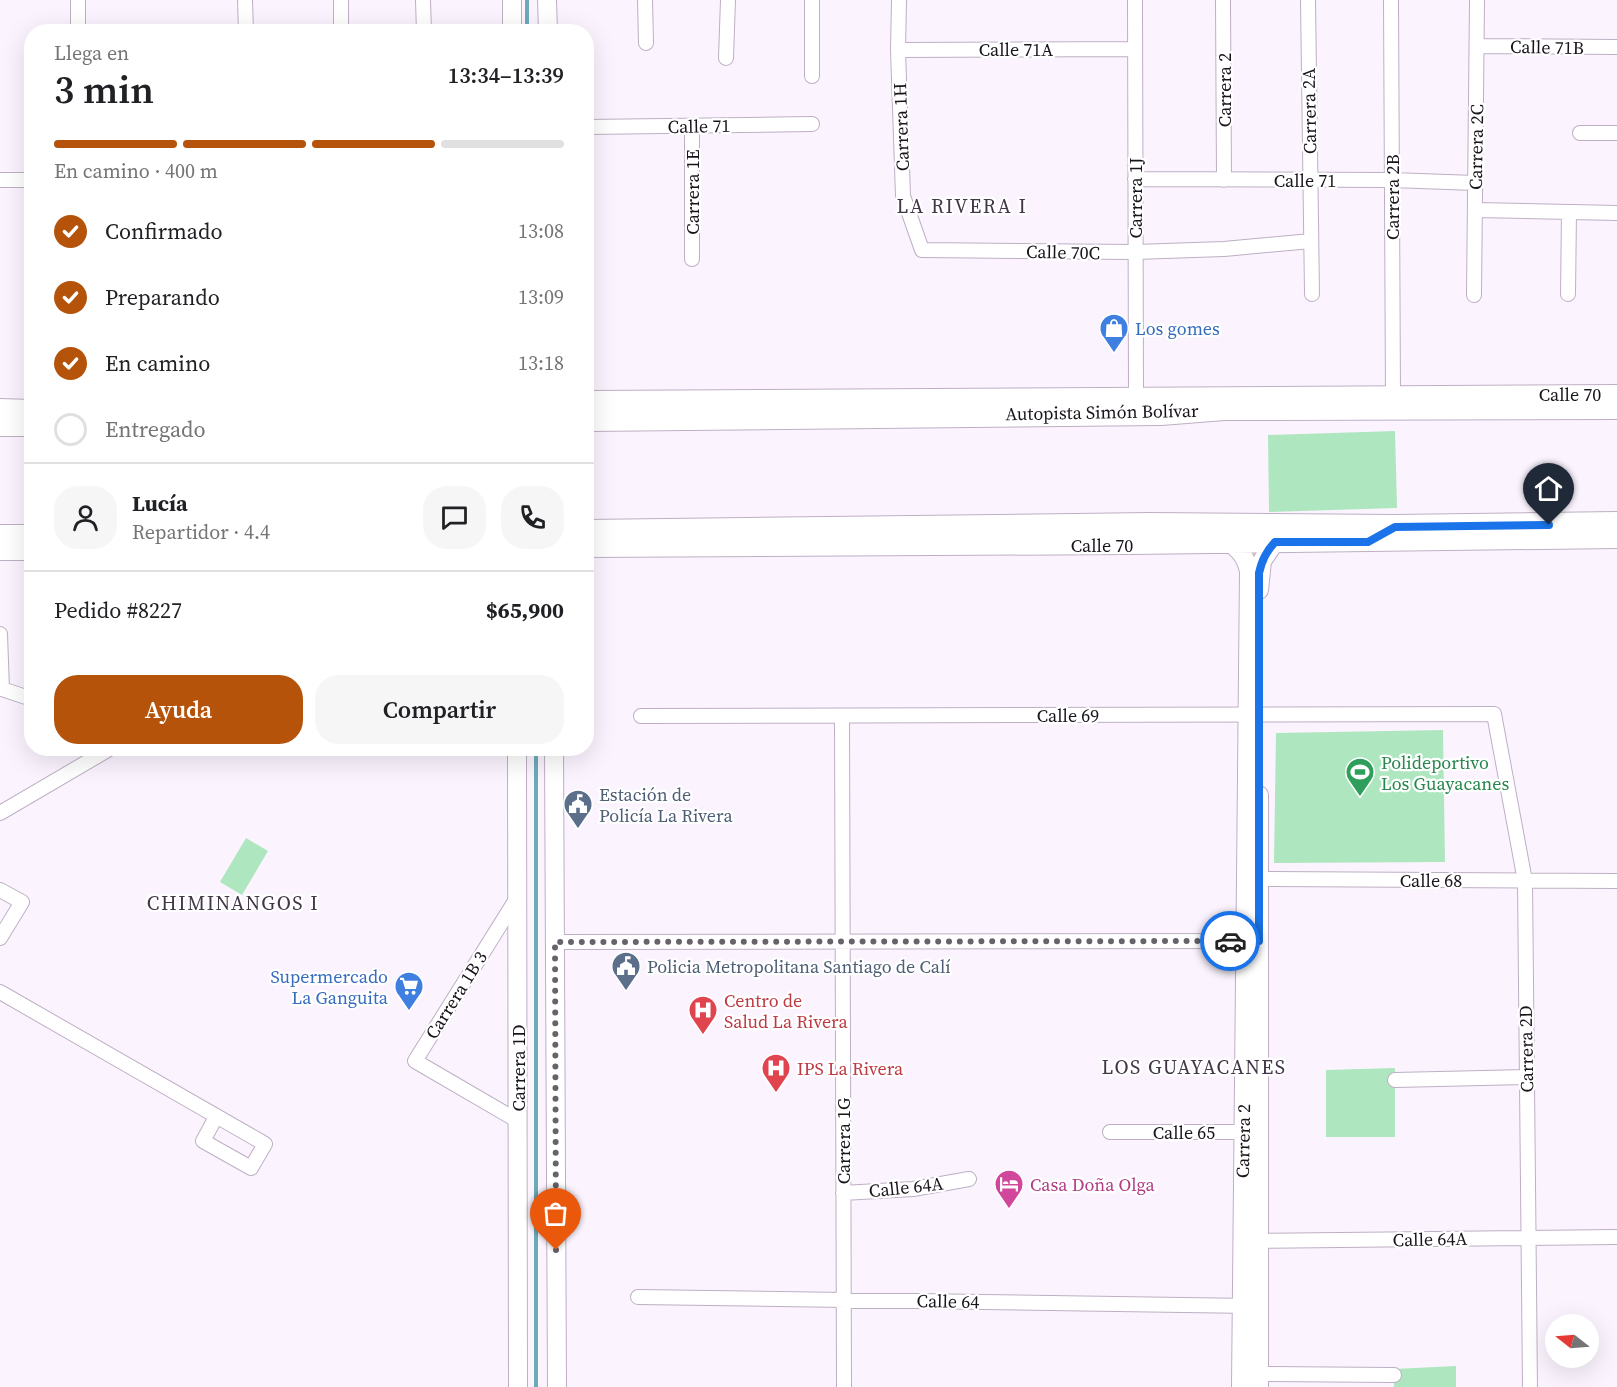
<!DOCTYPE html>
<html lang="es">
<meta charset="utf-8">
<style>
body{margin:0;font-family:"Source Serif 4",serif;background:#f6f6f6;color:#202124;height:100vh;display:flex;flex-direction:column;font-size:22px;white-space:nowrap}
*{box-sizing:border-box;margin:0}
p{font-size:20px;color:#757577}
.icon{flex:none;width:33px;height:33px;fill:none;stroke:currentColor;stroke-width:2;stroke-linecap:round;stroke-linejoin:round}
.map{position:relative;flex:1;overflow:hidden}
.sheet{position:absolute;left:24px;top:24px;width:570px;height:732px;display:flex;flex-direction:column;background:#fff;border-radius:24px;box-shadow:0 6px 24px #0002}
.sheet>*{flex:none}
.needle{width:39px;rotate:287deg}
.buttons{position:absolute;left:1545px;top:1314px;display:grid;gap:12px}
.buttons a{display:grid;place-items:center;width:54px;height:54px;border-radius:50%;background:#fff;box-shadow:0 6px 24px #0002;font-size:30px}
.pin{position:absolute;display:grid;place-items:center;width:51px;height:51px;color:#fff;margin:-62px -26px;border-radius:50% 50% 50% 0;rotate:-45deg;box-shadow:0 0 6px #0007}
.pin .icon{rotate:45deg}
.courier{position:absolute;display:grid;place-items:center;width:60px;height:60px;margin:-30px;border:4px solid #1a73e8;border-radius:50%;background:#fff;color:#222;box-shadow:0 2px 8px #0007}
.head em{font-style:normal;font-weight:600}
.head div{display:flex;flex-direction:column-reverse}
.head{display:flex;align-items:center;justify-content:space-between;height:102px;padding:0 30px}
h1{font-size:39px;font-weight:600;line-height:45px}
.bar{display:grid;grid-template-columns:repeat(4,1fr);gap:9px 6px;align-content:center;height:72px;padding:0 30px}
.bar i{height:8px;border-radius:4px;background:#e0e0e0}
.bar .current{background:#b45309}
.bar p{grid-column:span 4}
.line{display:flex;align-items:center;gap:15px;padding:0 30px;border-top:2px solid #e0e0e0}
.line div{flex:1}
.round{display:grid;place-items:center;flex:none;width:63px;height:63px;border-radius:24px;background:#f6f6f6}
ol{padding:0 30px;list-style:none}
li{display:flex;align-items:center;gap:18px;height:66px}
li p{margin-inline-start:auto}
li .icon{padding:6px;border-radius:50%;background:#b45309;color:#fff;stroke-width:4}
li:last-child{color:#757577}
li i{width:33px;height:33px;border:3px solid #e0e0e0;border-radius:50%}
.cta{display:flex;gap:12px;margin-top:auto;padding:12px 30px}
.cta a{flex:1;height:69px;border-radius:24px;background:#b45309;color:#fff;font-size:24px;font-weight:600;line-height:69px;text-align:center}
.cta a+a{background:#f6f6f6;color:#202124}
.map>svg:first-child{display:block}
.green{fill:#aee6bf}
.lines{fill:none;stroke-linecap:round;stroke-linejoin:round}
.stream{stroke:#6caab8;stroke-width:4}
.street-casing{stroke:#beafc4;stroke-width:16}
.secondary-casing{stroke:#beafc4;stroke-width:20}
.highway-casing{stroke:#beafc4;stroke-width:26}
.street{stroke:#fff;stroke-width:14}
.secondary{stroke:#fff;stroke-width:18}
.highway{stroke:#fff;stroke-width:24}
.done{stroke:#68626a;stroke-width:6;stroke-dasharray:0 10.8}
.route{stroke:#1a73e8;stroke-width:8}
.labels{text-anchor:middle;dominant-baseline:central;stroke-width:4.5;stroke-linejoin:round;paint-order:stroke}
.street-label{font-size:18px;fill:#19131b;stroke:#fff}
.shop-label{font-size:18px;fill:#366cbe;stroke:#fff;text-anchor:start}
.leisure-label{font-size:18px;fill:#27864d;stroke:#fff;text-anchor:start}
.service-label{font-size:18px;fill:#4e5e75;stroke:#fff;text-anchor:start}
.health-label{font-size:18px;fill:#be3a42;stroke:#fff;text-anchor:start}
.hotel-label{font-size:18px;fill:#b23c85;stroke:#fff;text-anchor:start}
.neighbourhood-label{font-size:20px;letter-spacing:1.5px;fill:#423647;stroke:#fff}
</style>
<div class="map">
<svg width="1617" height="1387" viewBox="0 0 1617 1387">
<rect width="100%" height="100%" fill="#fbf4fe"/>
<!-- green -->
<path class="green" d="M1395,431L1397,508L1269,512L1268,435Z
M26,447H31V518H29Z
M1443,730L1445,862L1274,863L1276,733Z
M246,838L268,851L242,895L220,882Z
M1395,1068V1137H1326V1070Z
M1456,1366V1387H1394V1369Z"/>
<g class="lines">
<!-- stream -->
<path class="stream" d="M527,0V32
M536,748V1387"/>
<!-- street casing -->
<g class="street-casing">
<path id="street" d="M78,0V32
M245,0L246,32
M341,0V32
M423,0L424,32
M645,0L646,43
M899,0L898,50L903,196L922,250L1135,252L1224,249L1311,241
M1135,0L1136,396
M1223,0L1224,180
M1308,0L1312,294
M1391,0L1393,395
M1478,46L1617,47
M898,50L1135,49
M726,58L728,0
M812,76V0
M586,127L812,124
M1580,133H1617
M1135,179L1392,180L1475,183
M0,180H32
M1475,210L1617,213
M692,259V126
M1568,294L1569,212
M1474,295L1477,0
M0,634L2,689L32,699
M641,716L1494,714L1525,881L1530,1387
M842,716L844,1387
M0,813L111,748
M1250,879L1617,881
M0,890L22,902L0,938
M517,898L415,1061L518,1121
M555,942L1254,941
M0,992L265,1144L251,1168L203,1141L216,1117
M1395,1080L1527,1077
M1110,1132H1251
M843,1193L913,1189L969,1179
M1250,1241L1617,1237
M638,1297L1251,1306
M1259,1374L1394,1375"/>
</g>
<!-- secondary casing -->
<g class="secondary-casing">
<path id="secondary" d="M512,0V32
M547,0L548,32
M586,400L1617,394
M0,408L32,409
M1230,543C1241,551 1246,558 1249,571L1241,1387
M586,548L1130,545L1617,539
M0,551H32
M1259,590L1262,561L1275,542
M517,748L518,1387
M554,748L557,1387
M1259,1387V795"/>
</g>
<!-- highway casing -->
<g class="highway-casing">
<path id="highway" d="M586,419L1161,413L1224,408L1617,407
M0,424H32
M586,532L1150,525L1395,527L1617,524
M0,537H32"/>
</g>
<!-- street -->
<use href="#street" class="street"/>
<!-- secondary -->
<use href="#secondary" class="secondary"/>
<!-- highway -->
<use href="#highway" class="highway"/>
</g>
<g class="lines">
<!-- done -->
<path class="done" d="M556,1250L555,942L1230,941"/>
<!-- route -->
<path class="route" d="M1230,941H1259V573C1262,560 1266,552 1275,542H1368L1395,527L1549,525"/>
</g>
<!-- icons -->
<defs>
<g id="shop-pin" transform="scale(1.5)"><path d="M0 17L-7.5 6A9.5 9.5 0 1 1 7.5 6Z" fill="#3f7fe0" stroke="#fff"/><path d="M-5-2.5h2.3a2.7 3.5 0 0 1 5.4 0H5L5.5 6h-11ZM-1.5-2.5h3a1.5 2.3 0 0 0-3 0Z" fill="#fff"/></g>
<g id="stadium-pin" transform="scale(1.5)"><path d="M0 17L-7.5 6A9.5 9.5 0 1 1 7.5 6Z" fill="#2e9e5b" stroke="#fff"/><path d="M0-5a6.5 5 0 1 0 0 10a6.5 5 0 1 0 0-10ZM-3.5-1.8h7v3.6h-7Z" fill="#fff"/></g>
<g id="civic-pin" transform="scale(1.5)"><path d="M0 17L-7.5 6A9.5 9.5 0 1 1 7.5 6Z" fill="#5c6f8a" stroke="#fff"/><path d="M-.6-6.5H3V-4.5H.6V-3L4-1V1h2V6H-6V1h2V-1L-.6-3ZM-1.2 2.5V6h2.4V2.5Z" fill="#fff"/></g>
<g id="supermarket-pin" transform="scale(1.5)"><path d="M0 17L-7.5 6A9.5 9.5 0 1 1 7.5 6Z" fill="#3f7fe0" stroke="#fff"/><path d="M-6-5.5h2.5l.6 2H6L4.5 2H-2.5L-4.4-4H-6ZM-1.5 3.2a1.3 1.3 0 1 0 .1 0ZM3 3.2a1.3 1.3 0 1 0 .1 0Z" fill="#fff"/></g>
<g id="hospital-pin" transform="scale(1.5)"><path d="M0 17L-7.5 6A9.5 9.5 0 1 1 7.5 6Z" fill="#e0444e" stroke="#fff"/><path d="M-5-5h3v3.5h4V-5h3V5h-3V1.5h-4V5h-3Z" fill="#fff"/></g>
<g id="hotel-pin" transform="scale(1.5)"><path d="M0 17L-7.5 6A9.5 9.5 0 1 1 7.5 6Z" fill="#d1479c" stroke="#fff"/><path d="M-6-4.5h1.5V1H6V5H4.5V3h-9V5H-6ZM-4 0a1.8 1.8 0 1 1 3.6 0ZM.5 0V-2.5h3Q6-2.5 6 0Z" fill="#fff"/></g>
</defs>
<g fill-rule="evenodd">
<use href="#shop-pin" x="1114" y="328"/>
<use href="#stadium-pin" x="1360" y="772"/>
<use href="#civic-pin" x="578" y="804"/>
<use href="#civic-pin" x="626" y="966"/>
<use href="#supermarket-pin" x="409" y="986"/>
<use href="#hospital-pin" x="703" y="1010"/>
<use href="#hospital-pin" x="776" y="1068"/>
<use href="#hotel-pin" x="1009" y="1184"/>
</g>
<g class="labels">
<!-- street labels -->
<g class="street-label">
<text transform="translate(1547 47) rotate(1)">Calle 71B</text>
<text x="1016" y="49">Calle 71A</text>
<text transform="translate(1224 90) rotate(-90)">Carrera 2</text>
<text transform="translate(1309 111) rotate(-91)">Carrera 2A</text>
<text transform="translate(699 126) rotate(-1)">Calle 71</text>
<text transform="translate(901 127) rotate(-92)">Carrera 1H</text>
<text transform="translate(1476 147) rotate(-89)">Carrera 2C</text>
<text x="1305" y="180">Calle 71</text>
<text transform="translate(692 192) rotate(-90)">Carrera 1E</text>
<text transform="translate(1392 197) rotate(-90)">Carrera 2B</text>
<text transform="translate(1135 198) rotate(-90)">Carrera 1J</text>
<text transform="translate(1063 252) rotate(1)">Calle 70C</text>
<text x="1570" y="394">Calle 70</text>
<text transform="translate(1102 412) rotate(-1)">Autopista Simón Bolívar</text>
<text x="1102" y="545">Calle 70</text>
<text x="1068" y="715">Calle 69</text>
<text x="1431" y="880">Calle 68</text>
<text transform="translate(456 995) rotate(-58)">Carrera 1B 3</text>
<text transform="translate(1526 1049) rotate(-91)">Carrera 2D</text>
<text transform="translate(518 1068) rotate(-90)">Carrera 1D</text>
<text x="1184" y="1132">Calle 65</text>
<text transform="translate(843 1141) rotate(-90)">Carrera 1G</text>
<text transform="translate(1243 1141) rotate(-89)">Carrera 2</text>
<text transform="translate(906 1187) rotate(-6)">Calle 64A</text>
<text transform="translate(1430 1239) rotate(-1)">Calle 64A</text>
<text transform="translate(948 1301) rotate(1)">Calle 64</text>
</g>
<!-- shop labels -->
<g class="shop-label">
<text x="1135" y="328">Los gomes</text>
<text x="388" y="976" text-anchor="end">Supermercado<tspan x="388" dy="21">La Ganguita</tspan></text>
</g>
<!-- leisure labels -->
<g class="leisure-label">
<text x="1381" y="762">Polideportivo<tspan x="1381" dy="21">Los Guayacanes</tspan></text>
</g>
<!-- service labels -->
<g class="service-label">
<text x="599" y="794">Estación de<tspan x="599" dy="21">Policía La Rivera</tspan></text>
<text x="647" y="966">Policia Metropolitana Santiago de Calí</text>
</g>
<!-- health labels -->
<g class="health-label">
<text x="724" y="1000">Centro de<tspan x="724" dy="21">Salud La Rivera</tspan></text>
<text x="797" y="1068">IPS La Rivera</text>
</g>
<!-- hotel labels -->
<g class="hotel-label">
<text x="1030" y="1184">Casa Doña Olga</text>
</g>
<!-- neighbourhood labels -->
<g class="neighbourhood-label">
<text x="962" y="206">LA RIVERA I</text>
<text x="233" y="903">CHIMINANGOS I</text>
<text x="1194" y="1067">LOS GUAYACANES</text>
</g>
</g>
</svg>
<div class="buttons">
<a><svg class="needle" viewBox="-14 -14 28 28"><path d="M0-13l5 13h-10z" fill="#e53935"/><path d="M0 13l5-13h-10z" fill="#757577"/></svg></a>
</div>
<div class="pin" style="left:556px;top:1250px;background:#ea580c"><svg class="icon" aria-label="bag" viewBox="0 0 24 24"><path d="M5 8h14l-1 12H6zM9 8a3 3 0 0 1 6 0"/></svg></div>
<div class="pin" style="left:1549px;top:525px;background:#1f2937"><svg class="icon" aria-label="home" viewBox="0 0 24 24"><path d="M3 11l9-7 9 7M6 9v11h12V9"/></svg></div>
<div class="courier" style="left:1230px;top:941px"><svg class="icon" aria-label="car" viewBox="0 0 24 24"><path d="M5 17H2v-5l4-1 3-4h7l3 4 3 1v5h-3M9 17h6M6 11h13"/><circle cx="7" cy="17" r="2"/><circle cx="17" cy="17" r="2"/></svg></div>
<section class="sheet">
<div class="head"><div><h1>3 min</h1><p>Llega en</p></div><em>13:34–13:39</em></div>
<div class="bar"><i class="current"></i><i class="current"></i><i class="current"></i><i></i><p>En camino · 400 m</p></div>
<ol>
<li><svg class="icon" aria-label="check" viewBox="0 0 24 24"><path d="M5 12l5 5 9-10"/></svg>Confirmado<p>13:08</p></li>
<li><svg class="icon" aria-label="check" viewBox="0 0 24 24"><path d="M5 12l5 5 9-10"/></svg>Preparando<p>13:09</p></li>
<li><svg class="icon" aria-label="check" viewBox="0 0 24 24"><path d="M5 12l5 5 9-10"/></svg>En camino<p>13:18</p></li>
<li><i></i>Entregado</li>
</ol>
<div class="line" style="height:108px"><a class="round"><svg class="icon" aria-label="person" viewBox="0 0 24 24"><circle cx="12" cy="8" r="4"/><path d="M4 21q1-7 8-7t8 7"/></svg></a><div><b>Lucía</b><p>Repartidor · 4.4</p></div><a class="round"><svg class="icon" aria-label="chat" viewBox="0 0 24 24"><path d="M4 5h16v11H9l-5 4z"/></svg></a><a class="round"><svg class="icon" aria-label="phone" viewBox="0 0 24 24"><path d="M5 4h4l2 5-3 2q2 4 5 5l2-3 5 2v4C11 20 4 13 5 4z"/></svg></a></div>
<div class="line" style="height:78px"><div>Pedido #8227</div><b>$65,900</b></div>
<div class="cta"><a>Ayuda</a><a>Compartir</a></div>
</section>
</div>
